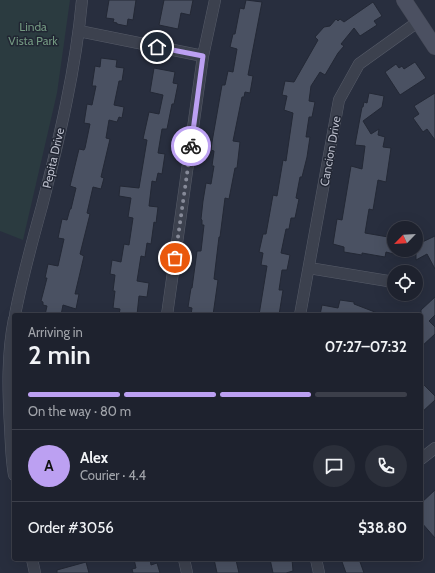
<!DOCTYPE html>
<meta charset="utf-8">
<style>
body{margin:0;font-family:Cabin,sans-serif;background:#2b2f3a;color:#f1f3f6;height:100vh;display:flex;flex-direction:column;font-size:15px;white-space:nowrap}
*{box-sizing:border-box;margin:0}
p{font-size:13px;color:#a1a4aa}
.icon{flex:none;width:22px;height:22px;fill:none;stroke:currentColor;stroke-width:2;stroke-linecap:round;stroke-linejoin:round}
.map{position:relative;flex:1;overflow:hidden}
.panel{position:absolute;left:12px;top:313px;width:411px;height:248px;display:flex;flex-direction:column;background:#1e222e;border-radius:4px;box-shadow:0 4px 16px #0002,0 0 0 1px #3c3f4a}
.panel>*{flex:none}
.needle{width:26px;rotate:245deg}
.fabs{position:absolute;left:387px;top:221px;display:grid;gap:8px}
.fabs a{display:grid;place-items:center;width:36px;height:36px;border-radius:50%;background:#1e222e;box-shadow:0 4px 16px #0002,0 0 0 1px #3c3f4a;font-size:20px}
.pin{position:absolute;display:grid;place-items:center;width:34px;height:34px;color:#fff;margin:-17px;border:2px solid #fff;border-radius:50%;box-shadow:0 1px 4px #0007}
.courier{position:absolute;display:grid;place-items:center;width:40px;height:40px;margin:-20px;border:3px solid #bca0f2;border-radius:50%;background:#fff;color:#222;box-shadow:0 1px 5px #0007}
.headline em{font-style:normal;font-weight:600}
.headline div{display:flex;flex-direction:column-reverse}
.headline{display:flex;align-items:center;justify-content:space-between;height:68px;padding:0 16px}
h1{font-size:26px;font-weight:600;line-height:30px}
.bar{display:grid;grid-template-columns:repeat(4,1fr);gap:6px 4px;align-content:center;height:48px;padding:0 16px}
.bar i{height:5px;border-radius:3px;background:#3c3f4a}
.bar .on{background:#bca0f2}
.bar p{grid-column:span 4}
.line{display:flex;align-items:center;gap:10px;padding:0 16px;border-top:1px solid #3c3f4a}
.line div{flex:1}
.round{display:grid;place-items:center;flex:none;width:42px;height:42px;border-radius:21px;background:#2b2f3a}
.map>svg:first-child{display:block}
.green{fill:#2b3b40}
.building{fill:#4a5162;stroke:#232835}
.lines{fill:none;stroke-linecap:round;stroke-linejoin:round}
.street-casing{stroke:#575c69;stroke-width:12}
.secondary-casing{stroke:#464a57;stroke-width:16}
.street{stroke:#3c414e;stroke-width:11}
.secondary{stroke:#4b5061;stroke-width:15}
.done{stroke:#868a98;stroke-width:4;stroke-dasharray:0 7.2}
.route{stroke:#bca0f2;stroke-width:5}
.labels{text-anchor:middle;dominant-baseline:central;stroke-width:3;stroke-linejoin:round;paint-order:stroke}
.park-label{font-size:12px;fill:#729780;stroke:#212633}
.street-label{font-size:12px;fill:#b9bcc9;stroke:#212633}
</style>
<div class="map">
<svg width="435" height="573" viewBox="0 0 435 573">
<rect width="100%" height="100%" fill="#282e3e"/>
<!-- green -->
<path class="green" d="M0,0H70L57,93L23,240L0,231Z"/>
<!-- building -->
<path class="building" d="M109,0H136L133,20L128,19L127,26L117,24V23L113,22L114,19L106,18Z
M164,0H193L190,15L181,13L178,29L159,25Z
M246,0L262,2L248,75L253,76L250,93L245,92L244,97H242L233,141L240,142L237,168H235L229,199L225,198L220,237H219L214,279L218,280L213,315H191L192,308L188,307L191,288H192L197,251H201L204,225H202V220L201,219L203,201L206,183L211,184L214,166H212L214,151L211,150L212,142L222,85H225L228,71L233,72L237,49L230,47L233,34H235L240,8L244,9Z
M373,2L382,16L374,21L377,25L360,36L354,28L341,44L344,46L338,53L325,75L320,72L311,86L309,101L315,102L312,117H309L306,137H310L307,157L302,177H300L296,198L299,199L295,218H291L289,229H286L281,253L290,255L287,270H282L279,290H283L279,315H259L267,266L261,265L263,253L259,252L263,234H266L273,195L277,196L283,160L286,161L293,113L284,110L287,96L282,95L285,81L294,82L318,40L315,37L324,27L330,26L336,19L338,21L340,19L344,22Z
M101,58L117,60L116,67L124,68L122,81H119L118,86L114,105L124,107L122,118L119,117L117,122L109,120L106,138L110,139L101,177L104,178L101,189L93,187L87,213L90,214L80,254L84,256L75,294H79L76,309L63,305L61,315H45L47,306L43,305V302L41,301L47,278H45L48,264L58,266L64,239L58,238L62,219L67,220L70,209H71L76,188L70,186L79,149L84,150L85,148L90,124L84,123L87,104L92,105L96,86H92L95,66L100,67Z
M415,62L426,78L400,95L385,72L396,64L399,68L402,66L404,69Z
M154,68L175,72L173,83L178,84L174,104H172L167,129H162L158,153L165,154L162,174L158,173L156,182L152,181L149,206L158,207L156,223L154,222L151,244L147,243L145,257L141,256L137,281L149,283L147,297L139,296L137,315H119L120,309L113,308L115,291H113L115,275L110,274L112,260L121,262L124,244L129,245L133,218L128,217L131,198L119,196L120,186L139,188L147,140L143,139L149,112L159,114L163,95L150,92Z
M369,93L384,96L382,107L363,121L371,134L379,129L378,135L385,137L383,147L391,148L386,182L378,180L373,210L369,209L365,233L394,238V254L386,252L385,257L362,253V255L344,252V247L333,244L337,219L342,220L351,166L362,169L365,146L355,145L362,107H363L364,102L367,103Z
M435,93V140L427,129L423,132L413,118L419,114L414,106Z
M435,236V269L427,254L416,260V245Z
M435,297V315L429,321L435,327V334L421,347V310Z
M340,300L354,302V304L380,314V315H320L322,305L338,308Z
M421,382L435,396V400L421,413Z
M435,490V538L421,522V503Z
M134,559H150L151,565L157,563L160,573H133L132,569L136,568Z
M214,559H231L232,561L236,560L239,573H217Z
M270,559H292L293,571L286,573H273Z
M341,559H359L364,573H346Z
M86,562L89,573H57V570Z"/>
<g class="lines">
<!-- street casing -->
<g class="street-casing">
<path id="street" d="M79,31L203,56
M309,268L394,282
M15,315C22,278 32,242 42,206C59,140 76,68 82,0
M167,315L203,56L215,0
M300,315L339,100L359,64L419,21
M14,319C7,354 8,391 10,426C11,443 11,459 14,475
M421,459L435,448
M32,559L35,573
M184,559L187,573
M316,559L319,573"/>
</g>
<!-- secondary casing -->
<g class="secondary-casing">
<path id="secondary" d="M404,0L435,47"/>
</g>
<!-- street -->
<use href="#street" class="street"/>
<!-- secondary -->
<use href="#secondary" class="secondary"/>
</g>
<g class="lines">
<!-- done -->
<path class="done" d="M175,258L191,146"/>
<!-- route -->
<path class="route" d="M157,47L203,56L191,146"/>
</g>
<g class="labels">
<!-- park labels -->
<g class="park-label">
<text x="33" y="26">Linda<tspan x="33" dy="14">Vista Park</tspan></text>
</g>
<!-- street labels -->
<g class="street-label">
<text transform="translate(330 151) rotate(-80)">Cancion Drive</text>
<text transform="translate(53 158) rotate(-77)">Pepita Drive</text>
</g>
</g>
</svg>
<div class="fabs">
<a><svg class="needle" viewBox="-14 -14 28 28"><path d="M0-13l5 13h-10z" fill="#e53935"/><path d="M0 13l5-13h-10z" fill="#a1a4aa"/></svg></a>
<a><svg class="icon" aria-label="locate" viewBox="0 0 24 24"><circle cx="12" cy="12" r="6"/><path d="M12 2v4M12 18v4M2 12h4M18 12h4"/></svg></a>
</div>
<div class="pin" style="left:175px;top:258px;background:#ea580c"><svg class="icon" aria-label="bag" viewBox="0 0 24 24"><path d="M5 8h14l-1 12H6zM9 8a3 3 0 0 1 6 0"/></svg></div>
<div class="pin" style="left:157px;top:47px;background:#1f2937"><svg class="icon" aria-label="home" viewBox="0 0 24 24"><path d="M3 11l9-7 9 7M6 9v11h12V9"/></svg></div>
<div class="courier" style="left:191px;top:146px"><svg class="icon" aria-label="bike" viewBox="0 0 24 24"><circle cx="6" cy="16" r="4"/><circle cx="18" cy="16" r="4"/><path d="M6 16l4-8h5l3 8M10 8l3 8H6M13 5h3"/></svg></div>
<section class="panel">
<div class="headline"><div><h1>2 min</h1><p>Arriving in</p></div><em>07:27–07:32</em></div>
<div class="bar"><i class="on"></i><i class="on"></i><i class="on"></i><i></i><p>On the way · 80 m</p></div>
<div class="line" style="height:72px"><b class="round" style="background:#bca0f2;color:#111">A</b><div><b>Alex</b><p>Courier · 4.4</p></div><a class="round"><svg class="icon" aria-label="chat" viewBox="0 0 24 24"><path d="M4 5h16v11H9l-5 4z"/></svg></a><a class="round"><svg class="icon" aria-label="phone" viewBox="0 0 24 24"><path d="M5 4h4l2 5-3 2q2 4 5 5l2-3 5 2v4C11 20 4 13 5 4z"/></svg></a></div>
<div class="line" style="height:52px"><div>Order #3056</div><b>$38.80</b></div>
</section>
</div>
